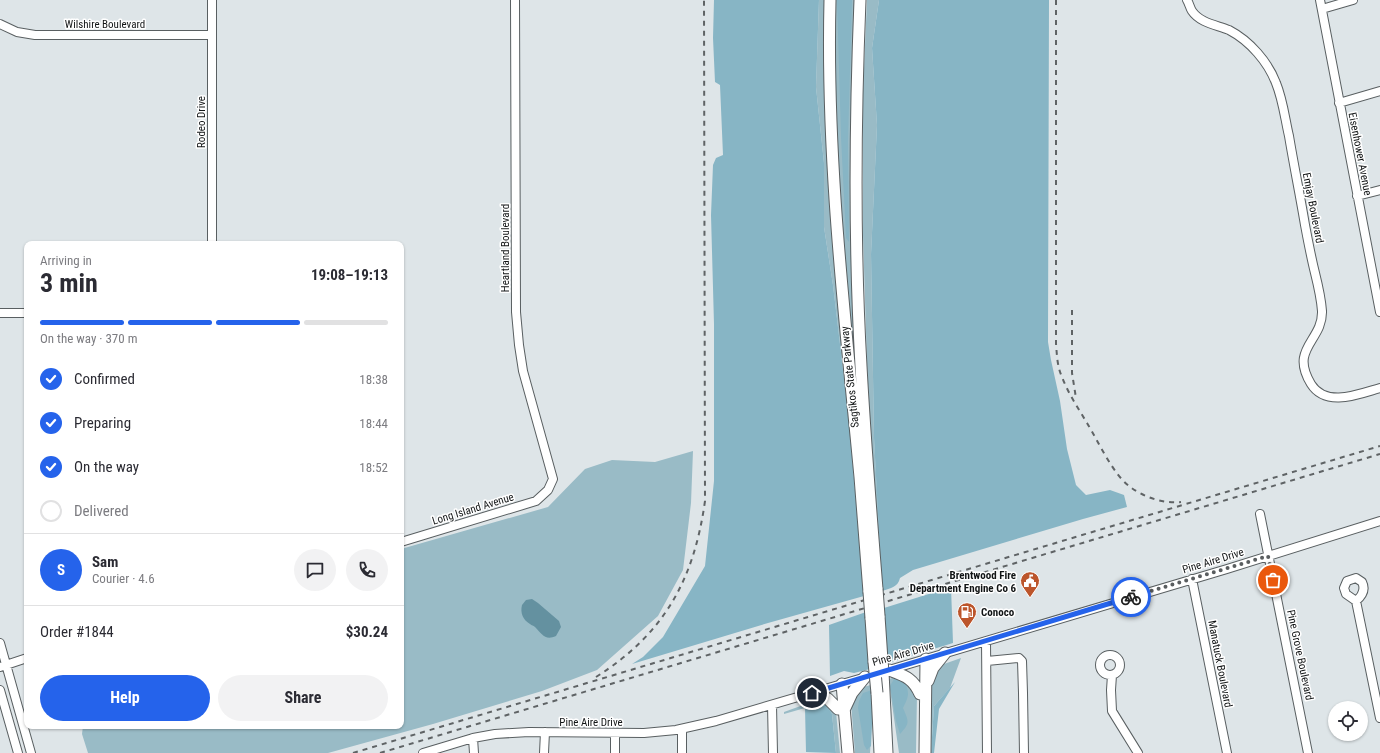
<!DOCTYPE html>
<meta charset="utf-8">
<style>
body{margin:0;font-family:"Roboto Condensed",sans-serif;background:#f2f2f3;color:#2b2b33;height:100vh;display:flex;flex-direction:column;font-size:15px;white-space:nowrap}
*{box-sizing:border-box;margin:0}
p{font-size:13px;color:#7c7c81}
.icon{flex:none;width:22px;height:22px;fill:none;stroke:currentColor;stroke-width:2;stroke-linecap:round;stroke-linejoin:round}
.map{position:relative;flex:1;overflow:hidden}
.sheet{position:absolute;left:24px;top:241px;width:380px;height:488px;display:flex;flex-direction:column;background:#fff;border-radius:8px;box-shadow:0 1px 3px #0004}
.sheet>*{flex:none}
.controls{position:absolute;left:1328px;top:701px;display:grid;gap:8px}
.controls a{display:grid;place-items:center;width:40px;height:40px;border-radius:50%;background:#fff;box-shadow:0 1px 3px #0004;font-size:20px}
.pin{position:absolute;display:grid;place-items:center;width:34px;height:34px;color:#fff;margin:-17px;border:2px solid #fff;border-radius:50%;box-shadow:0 1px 4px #0007}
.courier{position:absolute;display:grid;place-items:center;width:40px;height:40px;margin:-20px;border:3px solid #2563eb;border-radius:50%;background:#fff;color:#222;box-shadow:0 1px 5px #0007}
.overview em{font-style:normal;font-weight:700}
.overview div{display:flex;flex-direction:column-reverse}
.overview{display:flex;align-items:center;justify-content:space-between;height:68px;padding:0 16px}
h1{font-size:26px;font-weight:700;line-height:30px}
.bar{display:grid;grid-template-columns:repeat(4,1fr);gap:6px 4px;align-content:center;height:48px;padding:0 16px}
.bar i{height:5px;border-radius:3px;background:#e1e1e2}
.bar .on{background:#2563eb}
.bar p{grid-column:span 4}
.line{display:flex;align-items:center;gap:10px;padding:0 16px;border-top:1px solid #e1e1e2}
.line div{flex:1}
.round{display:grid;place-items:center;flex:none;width:42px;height:42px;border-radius:21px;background:#f2f2f3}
ol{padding:0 16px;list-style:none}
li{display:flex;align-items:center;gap:12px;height:44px}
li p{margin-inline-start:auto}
li .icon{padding:4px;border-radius:50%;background:#2563eb;color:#fff;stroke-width:4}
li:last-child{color:#7c7c81}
li i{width:22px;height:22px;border:2px solid #e1e1e2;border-radius:50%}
.button{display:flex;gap:8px;margin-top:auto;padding:8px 16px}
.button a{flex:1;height:46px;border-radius:24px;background:#2563eb;color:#fff;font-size:16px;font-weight:700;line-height:46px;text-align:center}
.button a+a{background:#f2f2f3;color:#2b2b33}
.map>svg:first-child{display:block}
.green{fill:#99bbc6}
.forest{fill:#87b5c5}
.water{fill:#6491a0}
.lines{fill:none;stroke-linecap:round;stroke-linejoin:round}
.minor-casing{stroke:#595f61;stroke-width:10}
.highway-casing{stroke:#595f61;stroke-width:13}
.minor{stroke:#fff;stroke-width:8}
.highway{stroke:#fff;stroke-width:11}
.rail{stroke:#5f6365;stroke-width:2;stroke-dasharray:5 5;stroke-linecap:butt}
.highway-bridge-casing{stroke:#595f61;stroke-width:13;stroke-linecap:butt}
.highway-bridge{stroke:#fff;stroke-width:11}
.done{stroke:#595d5f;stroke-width:4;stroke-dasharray:0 7.2}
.route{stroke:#2563eb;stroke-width:5}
.labels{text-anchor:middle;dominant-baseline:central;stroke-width:3;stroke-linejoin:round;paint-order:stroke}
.street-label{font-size:11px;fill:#111415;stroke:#fff}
.poi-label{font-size:11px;font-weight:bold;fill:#111415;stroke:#fff;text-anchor:end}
</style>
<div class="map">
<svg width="1380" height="753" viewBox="0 0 1380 753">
<rect width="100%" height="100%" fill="#dee5e8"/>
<!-- green -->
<path class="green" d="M819,0H825L826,104L829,198L849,420L833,285L824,227V163L816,87Z
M834,0H856V382H853L837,168Z
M867,0H879L872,48L877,125L871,254L874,438L881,561L872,461L867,364L863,235V91Z
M693,451L691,503L683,570L658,616L597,670L542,691L433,724L328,753H88L82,734L83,726H401V549L548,507L585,469L612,460L655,462Z
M961,658L950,688L934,706L931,753L928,743L930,689L932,678L939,667L944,664Z
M892,678L904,679L917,694L916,753H899L889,683L871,688L873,701L870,753H872H855L851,703L858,692L864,687Z
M817,700L825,701L836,712L840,753H836L832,714L818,701L805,708L784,714V712Z"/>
<!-- forest -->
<path class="forest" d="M714,0H819L816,87L824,163V227L833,285L849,420L864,596L768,623L632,664L643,657L663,637L705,566L714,481V324L711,215L713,165L716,158L723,155L720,85L715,82L713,38Z
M837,0H852L848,142L849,242L846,238L841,137Z
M879,0H1049L1048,342L1051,360L1060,401L1067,449L1076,485L1086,495L1110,490L1124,495L1127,507L1083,519L913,570L900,578C898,587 891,588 882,591L874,438L871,254L877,125L872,48Z
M951,587L953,643L888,663L884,608Z
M866,612L870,669L854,673L844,671L830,676L829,625Z
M894,679L904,681C910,693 909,696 903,708C909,722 910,723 900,734L896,721L890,686Z
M955,682L939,709L934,753H931L934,706Z
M872,690L873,701L871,746L867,750L864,745L858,708L859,701L863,693Z
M818,701L826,705L832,714L836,753L806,752L805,708Z"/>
<!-- water -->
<path class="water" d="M532,599L538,603L559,621L561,627L556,636C545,641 542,634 535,627C533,625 532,626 530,624C523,620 520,613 522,605L526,600Z"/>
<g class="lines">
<!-- minor casing -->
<g class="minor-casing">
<path id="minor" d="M212,0V244
M1187,0C1189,3 1190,8 1192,11C1200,23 1217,25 1229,30C1250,41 1268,62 1276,83C1283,100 1285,119 1289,136C1294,166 1300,195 1305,225C1308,241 1311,257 1315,273C1318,285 1321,298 1322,311C1323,341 1289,348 1311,384C1326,408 1359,394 1380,388
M1320,0L1380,312
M1322,9L1353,0
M0,24L17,32L35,35H212
M1339,103L1380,91
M1357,196L1380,190
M0,313H27
M1260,514L1308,753
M401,542L536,501L548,490L553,479L523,371L519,345L516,312L515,0
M1356,578L1362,582C1366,590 1362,596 1356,601L1346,594L1344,588L1347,581Z
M1192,579L1227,753
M1356,601L1380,718
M986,641L987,753
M0,643L31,753
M1100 665a10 10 0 1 1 20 0a10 10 0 1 1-20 0Z
M987,661L1019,658L1022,661L1023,693L1024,753
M0,667L27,658
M889,670L1227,569L1380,521
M1112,675L1111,690L1112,711L1138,753
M0,690L18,753
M772,705L773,753
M682,729V753
M473,738L474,753
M423,753L473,738L495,734L529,732L644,733L676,730L716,721L866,677
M544,753L545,732
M615,753V733"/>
</g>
<!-- highway casing -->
<g class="highway-casing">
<path id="highway" d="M830,0C826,160 845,318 860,477C863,515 866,553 869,592
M860,0C855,122 854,244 861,366C865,441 871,515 877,589
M879,616L882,660
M871,618L874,662
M889,670C905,676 913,678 920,694
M883,672L887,753
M928,681L933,668L945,653
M842,684L848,753
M812,693L828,699L838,709
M877,693L880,753
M845,708L852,693L865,677
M925,753L926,659"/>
</g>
<!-- minor -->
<use href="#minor" class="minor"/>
<!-- highway -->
<use href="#highway" class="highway"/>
<!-- rail -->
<path class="rail" d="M1056,0V344C1057,355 1057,366 1062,377C1068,393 1078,408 1087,423C1098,441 1113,474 1129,486C1143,497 1163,504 1181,502
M1072,310V373L1076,398
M596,677C664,634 694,580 705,501L704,0
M353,753L1380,446
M380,753L1380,454"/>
<!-- highway-bridge casing -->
<g class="highway-bridge-casing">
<path id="highway-bridge" d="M877,589L879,616
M869,592L871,618
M882,660L883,672
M874,662L877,693"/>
</g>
<!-- highway-bridge -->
<use href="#highway-bridge" class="highway-bridge"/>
</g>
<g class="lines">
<!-- done -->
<path class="done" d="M1131,597L1268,556L1273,580"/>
<!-- route -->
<path class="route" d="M812,693L1131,597"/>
</g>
<!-- icons -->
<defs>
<g id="civic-pin" transform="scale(1)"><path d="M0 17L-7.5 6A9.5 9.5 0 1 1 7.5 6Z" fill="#bc552b" stroke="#fff"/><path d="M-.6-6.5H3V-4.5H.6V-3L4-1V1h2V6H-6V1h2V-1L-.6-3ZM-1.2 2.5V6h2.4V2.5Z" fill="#fff"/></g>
<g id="fuel-pin" transform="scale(1)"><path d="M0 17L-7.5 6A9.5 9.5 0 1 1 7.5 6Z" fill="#bc552b" stroke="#fff"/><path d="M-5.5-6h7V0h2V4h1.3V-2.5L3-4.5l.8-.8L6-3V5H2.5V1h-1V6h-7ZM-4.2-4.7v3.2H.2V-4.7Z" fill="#fff"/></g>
</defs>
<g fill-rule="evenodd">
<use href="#civic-pin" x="1030" y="581"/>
<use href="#fuel-pin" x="967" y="612"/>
</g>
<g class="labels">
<!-- street labels -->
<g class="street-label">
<text x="105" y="24">Wilshire Boulevard</text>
<text transform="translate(201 122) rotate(-90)">Rodeo Drive</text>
<text transform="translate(1360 154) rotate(79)">Eisenhower Avenue</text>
<text transform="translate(1313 208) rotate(79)">Emjay Boulevard</text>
<text transform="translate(505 248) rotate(-90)">Heartland Boulevard</text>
<text transform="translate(850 377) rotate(-96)">Sagtikos State Parkway</text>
<text transform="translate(473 509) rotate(-17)">Long Island Avenue</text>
<text transform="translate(1213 561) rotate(-17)">Pine Aire Drive</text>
<text transform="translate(903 654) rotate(-16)">Pine Aire Drive</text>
<text transform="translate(1300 655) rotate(78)">Pine Grove Boulevard</text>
<text transform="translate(1220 664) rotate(79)">Manatuck Boulevard</text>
<text x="591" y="722">Pine Aire Drive</text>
</g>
<!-- poi labels -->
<g class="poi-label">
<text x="1016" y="575">Brentwood Fire<tspan x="1016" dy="13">Department Engine Co 6</tspan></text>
<text x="981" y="612" text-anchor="start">Conoco</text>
</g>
</g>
</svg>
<div class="controls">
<a><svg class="icon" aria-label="locate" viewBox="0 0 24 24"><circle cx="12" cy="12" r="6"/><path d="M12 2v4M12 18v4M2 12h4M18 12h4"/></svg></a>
</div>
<div class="pin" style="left:1273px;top:580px;background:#ea580c"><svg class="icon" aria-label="bag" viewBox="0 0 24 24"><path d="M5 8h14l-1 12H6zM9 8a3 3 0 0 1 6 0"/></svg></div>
<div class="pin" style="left:812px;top:693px;background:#1f2937"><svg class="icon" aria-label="home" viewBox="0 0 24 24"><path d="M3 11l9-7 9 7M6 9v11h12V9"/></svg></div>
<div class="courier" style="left:1131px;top:597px"><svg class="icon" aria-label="bike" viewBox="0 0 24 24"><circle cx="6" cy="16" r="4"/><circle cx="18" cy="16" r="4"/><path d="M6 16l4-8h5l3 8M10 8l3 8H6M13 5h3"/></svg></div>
<section class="sheet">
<div class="overview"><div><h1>3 min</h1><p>Arriving in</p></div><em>19:08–19:13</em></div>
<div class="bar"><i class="on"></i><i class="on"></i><i class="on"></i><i></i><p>On the way · 370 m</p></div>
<ol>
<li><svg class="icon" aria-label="check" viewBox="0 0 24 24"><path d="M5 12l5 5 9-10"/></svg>Confirmed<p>18:38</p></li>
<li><svg class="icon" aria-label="check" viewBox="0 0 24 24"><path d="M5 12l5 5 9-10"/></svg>Preparing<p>18:44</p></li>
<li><svg class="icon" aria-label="check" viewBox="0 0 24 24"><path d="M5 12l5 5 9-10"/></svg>On the way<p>18:52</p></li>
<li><i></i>Delivered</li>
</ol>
<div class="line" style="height:72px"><b class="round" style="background:#2563eb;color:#fff">S</b><div><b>Sam</b><p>Courier · 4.6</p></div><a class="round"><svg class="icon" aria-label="chat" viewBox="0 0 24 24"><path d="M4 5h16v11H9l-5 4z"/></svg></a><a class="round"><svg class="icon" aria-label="phone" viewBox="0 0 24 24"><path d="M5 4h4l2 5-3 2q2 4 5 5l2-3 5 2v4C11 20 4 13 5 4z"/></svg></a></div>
<div class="line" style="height:52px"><div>Order #1844</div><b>$30.24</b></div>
<div class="button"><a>Help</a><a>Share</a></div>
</section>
</div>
